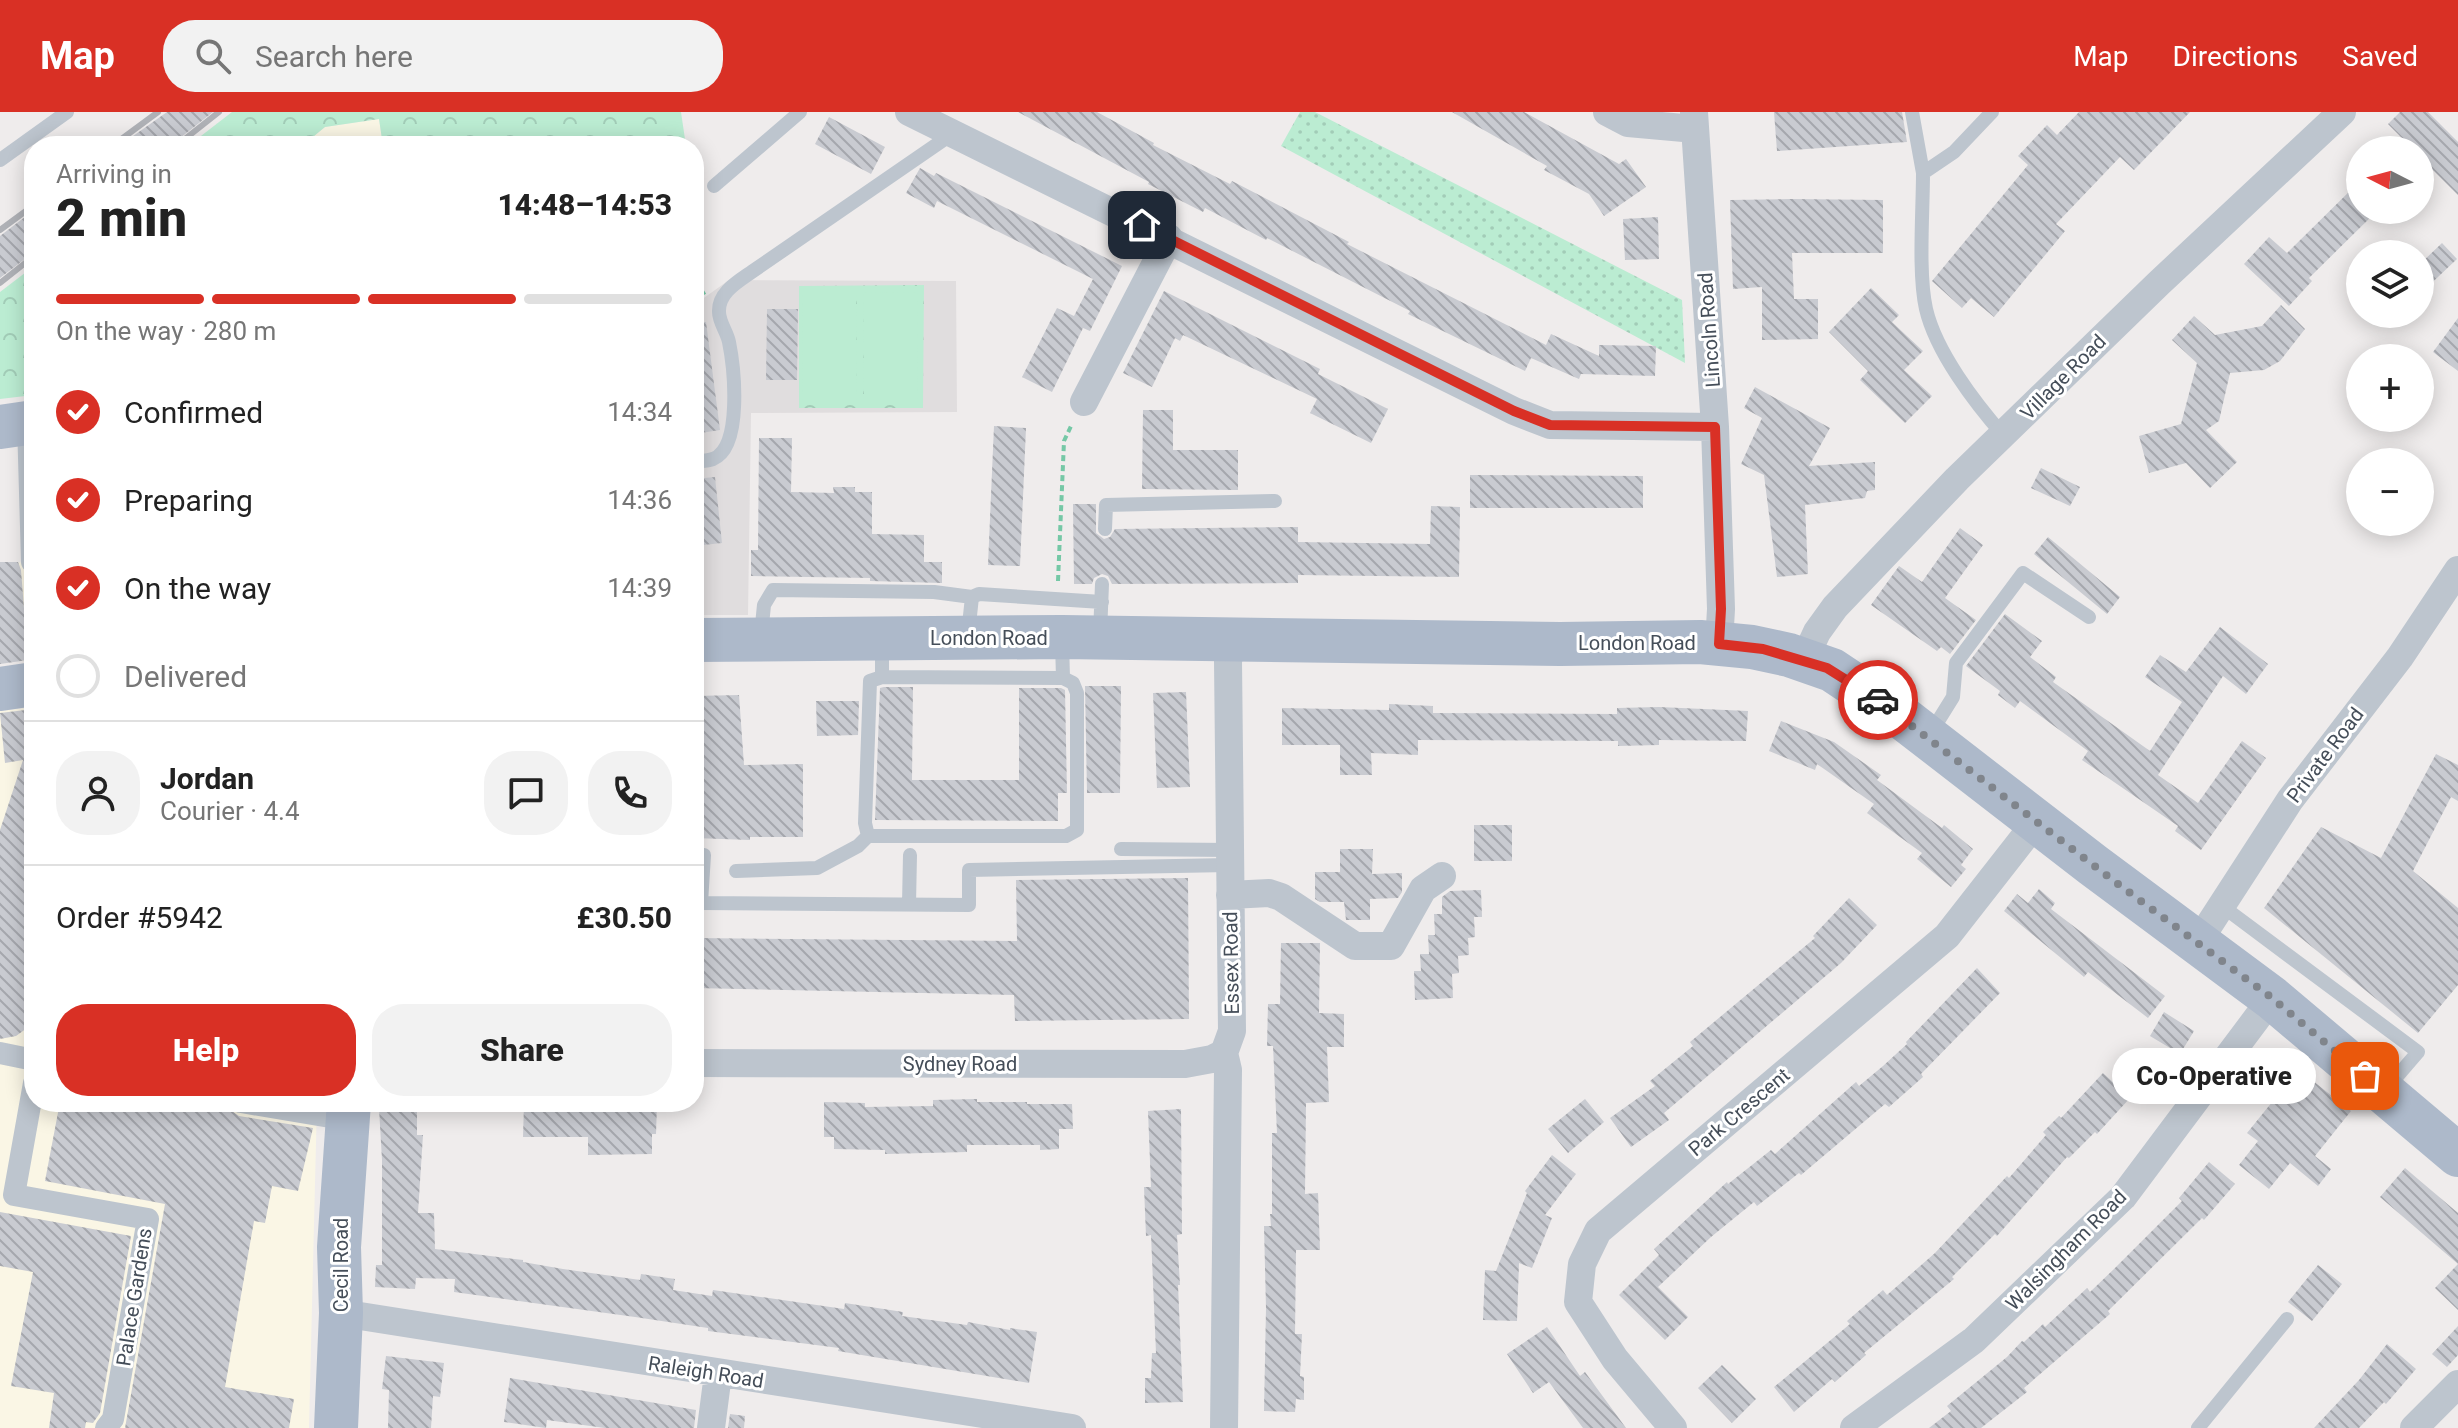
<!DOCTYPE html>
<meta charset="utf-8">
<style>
body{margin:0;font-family:Roboto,sans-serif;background:#f2f2f2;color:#222;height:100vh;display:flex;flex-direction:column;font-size:30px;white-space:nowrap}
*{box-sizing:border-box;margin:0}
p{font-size:26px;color:#767676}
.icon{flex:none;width:44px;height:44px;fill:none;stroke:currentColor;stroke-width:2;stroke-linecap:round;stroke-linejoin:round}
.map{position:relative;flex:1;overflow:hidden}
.drawer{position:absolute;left:24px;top:24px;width:680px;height:976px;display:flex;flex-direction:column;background:#fff;border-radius:32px;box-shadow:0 4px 20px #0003}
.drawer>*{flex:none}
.needle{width:52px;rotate:276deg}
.tools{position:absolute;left:2346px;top:24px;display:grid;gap:16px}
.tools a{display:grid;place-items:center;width:88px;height:88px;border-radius:50%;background:#fff;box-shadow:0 4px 20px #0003;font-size:40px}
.pin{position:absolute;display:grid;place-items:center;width:68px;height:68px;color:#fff;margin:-34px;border-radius:16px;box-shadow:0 4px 12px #0006}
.courier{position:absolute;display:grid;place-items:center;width:80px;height:80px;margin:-40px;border:6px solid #d93025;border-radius:50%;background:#fff;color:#222;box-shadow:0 2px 10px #0007}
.bubble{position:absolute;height:56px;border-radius:28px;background:#fff;box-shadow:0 4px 20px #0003;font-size:26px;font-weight:800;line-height:56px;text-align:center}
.head em{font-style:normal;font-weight:800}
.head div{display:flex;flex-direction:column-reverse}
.head{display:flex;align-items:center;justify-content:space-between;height:136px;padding:0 32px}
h1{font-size:52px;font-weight:800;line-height:60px}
.bar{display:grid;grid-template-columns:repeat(4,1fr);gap:12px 8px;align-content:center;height:96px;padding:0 32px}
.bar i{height:10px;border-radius:6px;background:#e0e0e0}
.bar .active{background:#d93025}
.bar p{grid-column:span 4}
.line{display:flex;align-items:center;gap:20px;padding:0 32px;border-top:2px solid #e0e0e0}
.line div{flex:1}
.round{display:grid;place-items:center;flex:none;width:84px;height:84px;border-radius:32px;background:#f2f2f2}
ol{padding:0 32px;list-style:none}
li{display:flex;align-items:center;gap:24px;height:88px}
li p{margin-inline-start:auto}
li .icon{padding:8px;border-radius:50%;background:#d93025;color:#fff;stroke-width:4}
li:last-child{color:#767676}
li i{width:44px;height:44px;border:4px solid #e0e0e0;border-radius:50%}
.button{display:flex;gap:16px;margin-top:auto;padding:16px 32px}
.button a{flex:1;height:92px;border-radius:32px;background:#d93025;color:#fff;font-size:32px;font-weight:800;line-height:92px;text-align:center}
.button a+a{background:#f2f2f2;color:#222}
header{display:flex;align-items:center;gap:48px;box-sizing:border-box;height:112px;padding:0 40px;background:#d93025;color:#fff}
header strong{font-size:38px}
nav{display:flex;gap:44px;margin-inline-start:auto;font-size:28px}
.search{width:560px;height:72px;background:#f2f2f2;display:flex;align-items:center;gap:20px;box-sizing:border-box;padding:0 28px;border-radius:32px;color:#767676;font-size:30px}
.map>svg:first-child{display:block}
.commercial{fill:#faf6e5}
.education{fill:#e0ddde}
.grass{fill:url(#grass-dots)}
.forest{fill:url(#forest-crowns)}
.pitch{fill:#bbecd2}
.building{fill:url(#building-back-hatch)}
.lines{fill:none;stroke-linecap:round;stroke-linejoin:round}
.path{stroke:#75c8a6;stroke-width:4;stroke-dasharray:6 4;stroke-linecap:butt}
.service{stroke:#bdc5ce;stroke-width:14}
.pedestrian{stroke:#bdc5ce;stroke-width:22}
.minor{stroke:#bdc5ce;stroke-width:28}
.primary{stroke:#adb9ca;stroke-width:44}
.rail{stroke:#afb1b6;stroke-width:6}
.done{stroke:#80858c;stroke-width:8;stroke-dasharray:0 14.4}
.route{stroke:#d93025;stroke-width:10}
.labels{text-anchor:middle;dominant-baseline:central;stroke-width:6;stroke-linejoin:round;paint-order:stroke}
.street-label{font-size:20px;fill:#454e59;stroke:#fff}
</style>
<header>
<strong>Map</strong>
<div class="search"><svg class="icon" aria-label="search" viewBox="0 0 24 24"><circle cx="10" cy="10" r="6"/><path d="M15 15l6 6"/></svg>Search here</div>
<nav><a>Map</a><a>Directions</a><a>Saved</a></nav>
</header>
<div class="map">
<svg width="2458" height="1316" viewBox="0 0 2458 1316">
<defs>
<pattern id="grass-dots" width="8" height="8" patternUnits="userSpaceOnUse" patternTransform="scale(2)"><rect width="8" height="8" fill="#bbecd2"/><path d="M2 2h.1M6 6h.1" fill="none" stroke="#a2ccb7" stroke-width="1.8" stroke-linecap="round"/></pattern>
<pattern id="forest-crowns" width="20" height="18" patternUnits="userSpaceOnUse" patternTransform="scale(2)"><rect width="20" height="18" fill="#bbecd2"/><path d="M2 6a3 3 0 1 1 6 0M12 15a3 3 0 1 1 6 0" fill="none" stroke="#a2ccb7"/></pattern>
<pattern id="building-back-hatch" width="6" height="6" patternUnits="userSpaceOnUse" patternTransform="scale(2)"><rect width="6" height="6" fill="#c9cbd1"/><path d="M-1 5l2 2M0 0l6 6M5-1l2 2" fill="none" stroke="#a5a7ad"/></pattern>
</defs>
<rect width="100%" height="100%" fill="#efecec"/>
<!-- commercial -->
<path class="commercial" d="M379,7L383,34H302L325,15Z
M34,450V548L0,550V451Z
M34,595V990H317L309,1316H0V599Z"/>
<!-- education -->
<path class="education" d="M729,168L956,169L957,300L751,301L748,503H694V193Z"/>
<!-- grass -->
<path class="grass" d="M1300,0H1315L1682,188L1685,251L1281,34Z"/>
<!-- forest -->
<path class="forest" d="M232,0H681L686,34H383L379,7L325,15L302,34H188Z
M694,97L704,174L694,181Z
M34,154V283L0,287V180Z
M924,173L923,296H799V174Z"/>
<!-- pitch -->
<path class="pitch" d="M917,180L918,288H864L863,181Z
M802,182H856L857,289H803Z"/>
<!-- building -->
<path class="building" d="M167,0H213L170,34H119Z
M1018,0H1097L1154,31L1153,33L1230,72L1232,69L1349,130L1347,132L1546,233L1551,222L1599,244V233L1656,234L1655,264L1581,262L1579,267L1531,246L1525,259L1408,202L1410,199L1267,126L1266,128L1205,96L1203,100L1148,72L1149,70Z
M1452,0H1524L1619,52L1626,47L1646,75L1604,104L1589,82L1544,58L1547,54Z
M1774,0H1902L1907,30L1777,39Z
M2079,0H2190L2134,58L2120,45L2056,112L2065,119L1994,205L1971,186L1962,196L1932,169L2028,53L2018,44L2047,13L2057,23Z
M2400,0H2428L2458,30V83L2420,45V38H2392L2403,27L2388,12Z
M829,5L885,35L871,62L815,32Z
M920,56L934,64L936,61L1122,154L1090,219L1083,216L1052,280L1022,265L1057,196L1074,204L1093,167L937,89L934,96L906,81Z
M2360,69V98H2378L2309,166L2312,169L2289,194L2244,152L2269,125L2287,141Z
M1791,87L1883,88V141H1792L1794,187H1818V227L1762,228V175L1733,177L1730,88Z
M34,98V140L0,166V124Z
M1658,105L1659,147L1625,148L1623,107Z
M2442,131L2457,147L2420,182V152Z
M1871,176L1899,203L1892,210L1923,239L1904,258L1932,284L1905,311L1860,268L1868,259L1829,220Z
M1164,179L1320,257L1318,262L1388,297L1371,331L1310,301L1317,287L1183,223L1180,229L1175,226L1152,275L1123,261Z
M2281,193L2305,217L2280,249L2264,258L2230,261L2219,309L2206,318L2237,350L2210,376L2186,351L2149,361L2139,324L2181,312L2197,251L2172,228L2194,204L2215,223L2262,214Z
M767,197H798L797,268H766Z
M2458,206V259L2433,240Z
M706,210L720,318L694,322V211Z
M1755,275L1830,316L1809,354L1875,350V378L1867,379L1865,386L1805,393L1808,462L1777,465L1764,363L1741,352L1762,306L1744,296Z
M1143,298H1173V338H1238V378L1142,377Z
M994,314L1026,316L1020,454L988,453Z
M759,326H792L791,380L834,381L833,375H855V380H872V422L924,423V450H942V471L870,469V466L751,464V438H758Z
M2041,356L2080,375L2070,394L2031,376Z
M1470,363L1643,364V396H1470Z
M715,365L722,431L694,434V367Z
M1073,392H1096V421L1104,427L1110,425L1115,417L1298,415V430L1430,432L1431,394L1460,395L1459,465L1298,463V471L1112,472L1108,464L1102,462L1094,466L1092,472H1074Z
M1960,416L1983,433L1945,486L1976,508L1950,542L1941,535L1937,539L1871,493L1899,454L1922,470Z
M2048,425L2120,485L2107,502L2034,442Z
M0,450H18L21,458L28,548L0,552Z
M2005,502L2042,529L2030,545L2056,565L2053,570L2150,639L2182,590L2145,565L2160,543L2186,560L2220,515L2268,552L2246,582L2223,564L2158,663L2198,691L2242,629L2266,646L2201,738L2175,719L2178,714L2082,648L2088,639L2020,589L2015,596L1998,583L2000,579L1966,554Z
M1085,574H1121L1120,681H1087Z
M884,575H913L912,668H1019V576H1061L1065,578L1067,681H1058V709L875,708L880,576Z
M1186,580L1190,675L1157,676L1153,581Z
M739,583L744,653L803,652V725H750V728L694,726V584Z
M816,589H859L858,623L817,624Z
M1389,592L1433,594V601L1617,602V596L1659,595L1748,599L1746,629L1659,628V633L1618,634V629L1418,628V643L1371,641L1372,663H1340V633H1282V596L1389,598Z
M34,597V911L16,924L0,927V718L23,648L5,651L0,601Z
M1781,609L1834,630L1881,663L1877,668L1942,716L1944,713L1973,737L1961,753L1966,757L1951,775L1917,747L1922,741L1867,701L1874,692L1817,652L1815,658L1769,639Z
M2436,642L2458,653V689L2451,685L2413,759L2458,796V873L2418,921L2264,796L2321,715L2381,746Z
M1474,713H1512V749H1474Z
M1340,737H1373L1372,762L1402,761V780L1398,786L1370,787V808H1346L1344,790H1320L1315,787V760H1340Z
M1188,766L1189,907L1015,909L1014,883L694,876V826L1017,829L1016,768Z
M2039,777L2055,791L2051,797L2165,884L2148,906L2088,860L2084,865L2004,799L2017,782L2028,791Z
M1481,778L1482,805H1474L1475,825L1468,826L1469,843L1458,844L1459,861L1452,862L1453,886L1415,888L1414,859H1421L1420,842H1429L1428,823H1435L1434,802H1442V785L1450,779Z
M1849,786L1877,813L1841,851L1664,1001L1669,1008L1631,1035L1610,1006L1655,974L1650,969L1693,934L1690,930L1815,826L1813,824Z
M1281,831H1320L1319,901L1344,902V935H1327L1329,990L1306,991L1305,1082L1318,1081L1320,1138H1296L1295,1222H1302L1300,1264L1304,1265V1288L1296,1287L1295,1300L1264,1299L1266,1196L1264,1114H1271L1270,1102H1272V1021H1277L1273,934H1267L1268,892H1280Z
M1977,856L2000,881L1921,962L1923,965L1889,995L1885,992L1801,1063L1799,1061L1757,1094L1754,1090L1711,1125L1658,1175L1688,1205L1665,1228L1619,1183L1659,1143L1654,1137L1727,1070L1728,1072L1771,1038L1775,1042L1856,970L1859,974L1883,954L1907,932L1906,930Z
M2164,900L2194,919L2180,942L2150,924Z
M2103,961L2130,986L2097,1022L2095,1020L2069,1046L2067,1045L1997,1124L1995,1122L1952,1165L1954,1167L1864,1241L1866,1243L1835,1270L1832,1267L1794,1300L1774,1275L1850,1212L1847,1209L1883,1178L1887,1183L1935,1141L2007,1064L2009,1066L2046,1023L2043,1020L2059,1004L2061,1006Z
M2308,965L2351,999L2315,1044L2331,1057L2318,1074L2290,1051L2269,1077L2239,1053L2258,1029L2247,1021L2281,979L2291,987Z
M977,987V990H1027V992H1072L1073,1017H1059V1037L1040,1038V1033H967V1040L885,1042V1038L834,1037V1025H824V990L865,991V995L933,994V988Z
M1585,987L1604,1010L1568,1041L1548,1017Z
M60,990H192L229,997L239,1004L313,1016L298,1079L272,1074L265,1111L254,1109L225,1275L294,1287L289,1316H125L165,1092L45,1069Z
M524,992H657L656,1022H652V1042L588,1043V1025H523Z
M417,995V1023H423L418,1101H434L435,1137L523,1148V1150L563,1157L640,1168L641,1162L675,1167L673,1178L712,1184L713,1178L844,1197L845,1191L903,1200L902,1204L967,1213L968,1210L1010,1218V1216L1037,1220L1029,1271L838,1239L839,1236L708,1219V1216L635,1205L454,1180L455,1167L416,1166L415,1177L375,1175L376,1153H382V1048L379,996Z
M1181,997L1182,1122L1177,1123L1180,1173H1178L1183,1290L1145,1291V1266H1151L1152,1241H1156L1151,1123L1146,1124L1144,1075H1151L1148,999Z
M1552,1043L1576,1062L1545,1103L1552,1106L1532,1156L1519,1151L1517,1209L1483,1208L1485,1158L1496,1159L1527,1081L1525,1079Z
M2209,1050L2235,1072L2204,1108L2202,1106L2108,1199L2110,1202L2024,1276L2027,1280L1981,1316H1929L1951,1299L1947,1294L2007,1245L2022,1229L2024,1230L2043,1212L2045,1215L2087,1176L2090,1180L2114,1157L2182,1089L2179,1086Z
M2405,1056L2458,1101V1152L2380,1085Z
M0,1100L131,1124L100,1301L93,1311L86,1310L85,1316H49L54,1281L11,1274L33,1160L0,1154Z
M2458,1152V1198L2435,1176Z
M2318,1153L2342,1172L2312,1209L2288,1190Z
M2458,1214V1243L2447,1255L2432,1242Z
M1547,1215L1580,1264L1585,1260L1626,1316H1583L1549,1270L1533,1281L1507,1242Z
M2387,1232L2416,1257L2386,1292L2384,1290L2359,1316H2314L2359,1268Z
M386,1244L444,1251L440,1285L433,1284L431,1316H388L389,1278L382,1277Z
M1722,1253L1756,1287L1732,1311L1698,1276Z
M510,1266L696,1298L694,1316H605L547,1308L546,1316L504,1310Z
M730,1302L745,1304L744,1316H728Z"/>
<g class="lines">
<!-- path -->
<path class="path" d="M694,187L705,180
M1058,469L1064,329L1072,312
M32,472L34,517"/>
<!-- service -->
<path class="service" d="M1912,0L1923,61L1954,40L1992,0
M0,48L67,0
M1923,61C1923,100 1918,161 1926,197C1936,240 1975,291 2004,324
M714,74L800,0
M694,350C700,349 707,349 713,347C743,335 734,255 729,230C727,220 719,210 719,200C718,180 739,169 753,159L952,22
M1105,417L1106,393L1275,389
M968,522L972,485L979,482L1102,490
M1100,522L1102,472
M761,523L764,493L773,478L934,480L972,485
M882,532V565L870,569L865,711L868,724H1066L1077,718V581L1073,571L1063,566L1062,530
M882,565L1063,566
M1930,622L1953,585L1956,551L2023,461L2089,505
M1121,737L1230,738
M704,743L701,791L969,793V758L1229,753
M736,759L817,756L858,734L868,724
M909,792L910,743
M2222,794L2418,940L2387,976
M2198,1316L2287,1207"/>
<!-- pedestrian -->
<path class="pedestrian" d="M28,311L32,450
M0,941L34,948
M34,971L14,1083L148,1107L113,1307L106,1316
M241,990L348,1008"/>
<!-- minor -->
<path class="minor" d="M909,0L1514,299L1550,313L1715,315
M1607,0L1628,11L1695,17
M1694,0L1715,315L1721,497L1719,532
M1084,290L1169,126
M1804,548L1817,520L1835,495L1957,367L2159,171L2342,0
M1230,783L1269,781L1281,785L1355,834H1391L1423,777L1442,764
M2198,830L2290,688L2400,545L2458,458
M694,951L1185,952L1212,947L1224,941
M341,1201L1072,1316
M711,1316L718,1262
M1224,1316L1228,958L1224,941L1232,919L1228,549L1233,528
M1673,1316L1615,1247L1578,1190L1582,1152L1598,1119L1947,824L2037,709
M1854,1316L1974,1228L2123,1085L2272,886
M2414,1316L2458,1272"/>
<!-- primary -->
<path class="primary" d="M0,315L34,310
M694,528L1062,525L1560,532L1700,530L1752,535L1789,543L1832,558L1895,600L2093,753L2272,886L2458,1043
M0,577L34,572
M336,1316L341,1201L339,1135L349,990"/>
<!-- rail -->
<path class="rail" d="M112,34L158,0
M176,34L219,0
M0,118L34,93
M0,171L34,144"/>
</g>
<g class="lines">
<!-- done -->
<path class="done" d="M1878,588L2118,772L2272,886L2365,964"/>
<!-- route -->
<path class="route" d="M1142,113L1514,299L1550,313L1715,315L1721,497L1719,532L1763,537L1827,556L1878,588"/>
</g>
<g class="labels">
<!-- street labels -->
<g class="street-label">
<text transform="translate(1709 218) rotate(-94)">Lincoln Road</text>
<text transform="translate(2063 265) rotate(-45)">Village Road</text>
<text x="989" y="526">London Road</text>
<text x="1637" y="531">London Road</text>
<text transform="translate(2325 643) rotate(-53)">Private Road</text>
<text transform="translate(1231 851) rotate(-91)">Essex Road</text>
<text x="960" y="952">Sydney Road</text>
<text transform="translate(1739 1000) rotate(-40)">Park Crescent</text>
<text transform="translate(2066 1138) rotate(-45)">Walsingham Road</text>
<text transform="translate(341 1153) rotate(-90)">Cecil Road</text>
<text transform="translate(134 1185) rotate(-81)">Palace Gardens</text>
<text transform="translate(706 1260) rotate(9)">Raleigh Road</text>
</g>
</g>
</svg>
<div class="tools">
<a><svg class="needle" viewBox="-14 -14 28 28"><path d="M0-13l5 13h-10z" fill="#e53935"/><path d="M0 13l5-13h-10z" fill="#767676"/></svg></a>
<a><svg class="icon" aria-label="layers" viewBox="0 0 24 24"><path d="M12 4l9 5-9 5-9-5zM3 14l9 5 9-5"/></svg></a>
<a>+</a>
<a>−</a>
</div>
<div class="pin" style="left:2365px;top:964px;background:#ea580c"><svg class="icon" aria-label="bag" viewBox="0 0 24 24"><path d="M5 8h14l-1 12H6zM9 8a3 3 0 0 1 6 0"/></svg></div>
<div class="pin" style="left:1142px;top:113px;background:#1f2937"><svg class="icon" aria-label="home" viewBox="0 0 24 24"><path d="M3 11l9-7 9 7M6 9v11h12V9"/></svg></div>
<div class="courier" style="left:1878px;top:588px"><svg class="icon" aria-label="car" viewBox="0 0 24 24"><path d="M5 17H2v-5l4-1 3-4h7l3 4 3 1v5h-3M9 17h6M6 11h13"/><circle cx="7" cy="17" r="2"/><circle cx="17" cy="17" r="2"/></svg></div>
<div class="bubble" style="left:2112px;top:936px;width:204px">Co-Operative</div>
<section class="drawer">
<div class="head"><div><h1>2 min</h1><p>Arriving in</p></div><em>14:48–14:53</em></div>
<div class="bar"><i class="active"></i><i class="active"></i><i class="active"></i><i></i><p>On the way · 280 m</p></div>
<ol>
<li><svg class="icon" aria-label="check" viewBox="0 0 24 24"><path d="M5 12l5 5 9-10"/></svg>Confirmed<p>14:34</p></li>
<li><svg class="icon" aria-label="check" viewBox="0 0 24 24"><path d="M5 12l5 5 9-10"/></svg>Preparing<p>14:36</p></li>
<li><svg class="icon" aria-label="check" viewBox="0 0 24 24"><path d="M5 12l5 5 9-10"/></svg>On the way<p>14:39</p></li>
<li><i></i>Delivered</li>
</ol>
<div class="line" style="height:144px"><a class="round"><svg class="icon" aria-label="person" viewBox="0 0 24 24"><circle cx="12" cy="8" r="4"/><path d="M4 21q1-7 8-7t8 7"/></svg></a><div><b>Jordan</b><p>Courier · 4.4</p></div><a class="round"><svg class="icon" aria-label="chat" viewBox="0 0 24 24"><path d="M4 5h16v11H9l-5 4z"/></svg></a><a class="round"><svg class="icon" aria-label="phone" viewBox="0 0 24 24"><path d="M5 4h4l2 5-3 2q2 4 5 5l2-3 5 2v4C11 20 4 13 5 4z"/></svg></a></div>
<div class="line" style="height:104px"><div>Order #5942</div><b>£30.50</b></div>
<div class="button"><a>Help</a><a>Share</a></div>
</section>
</div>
